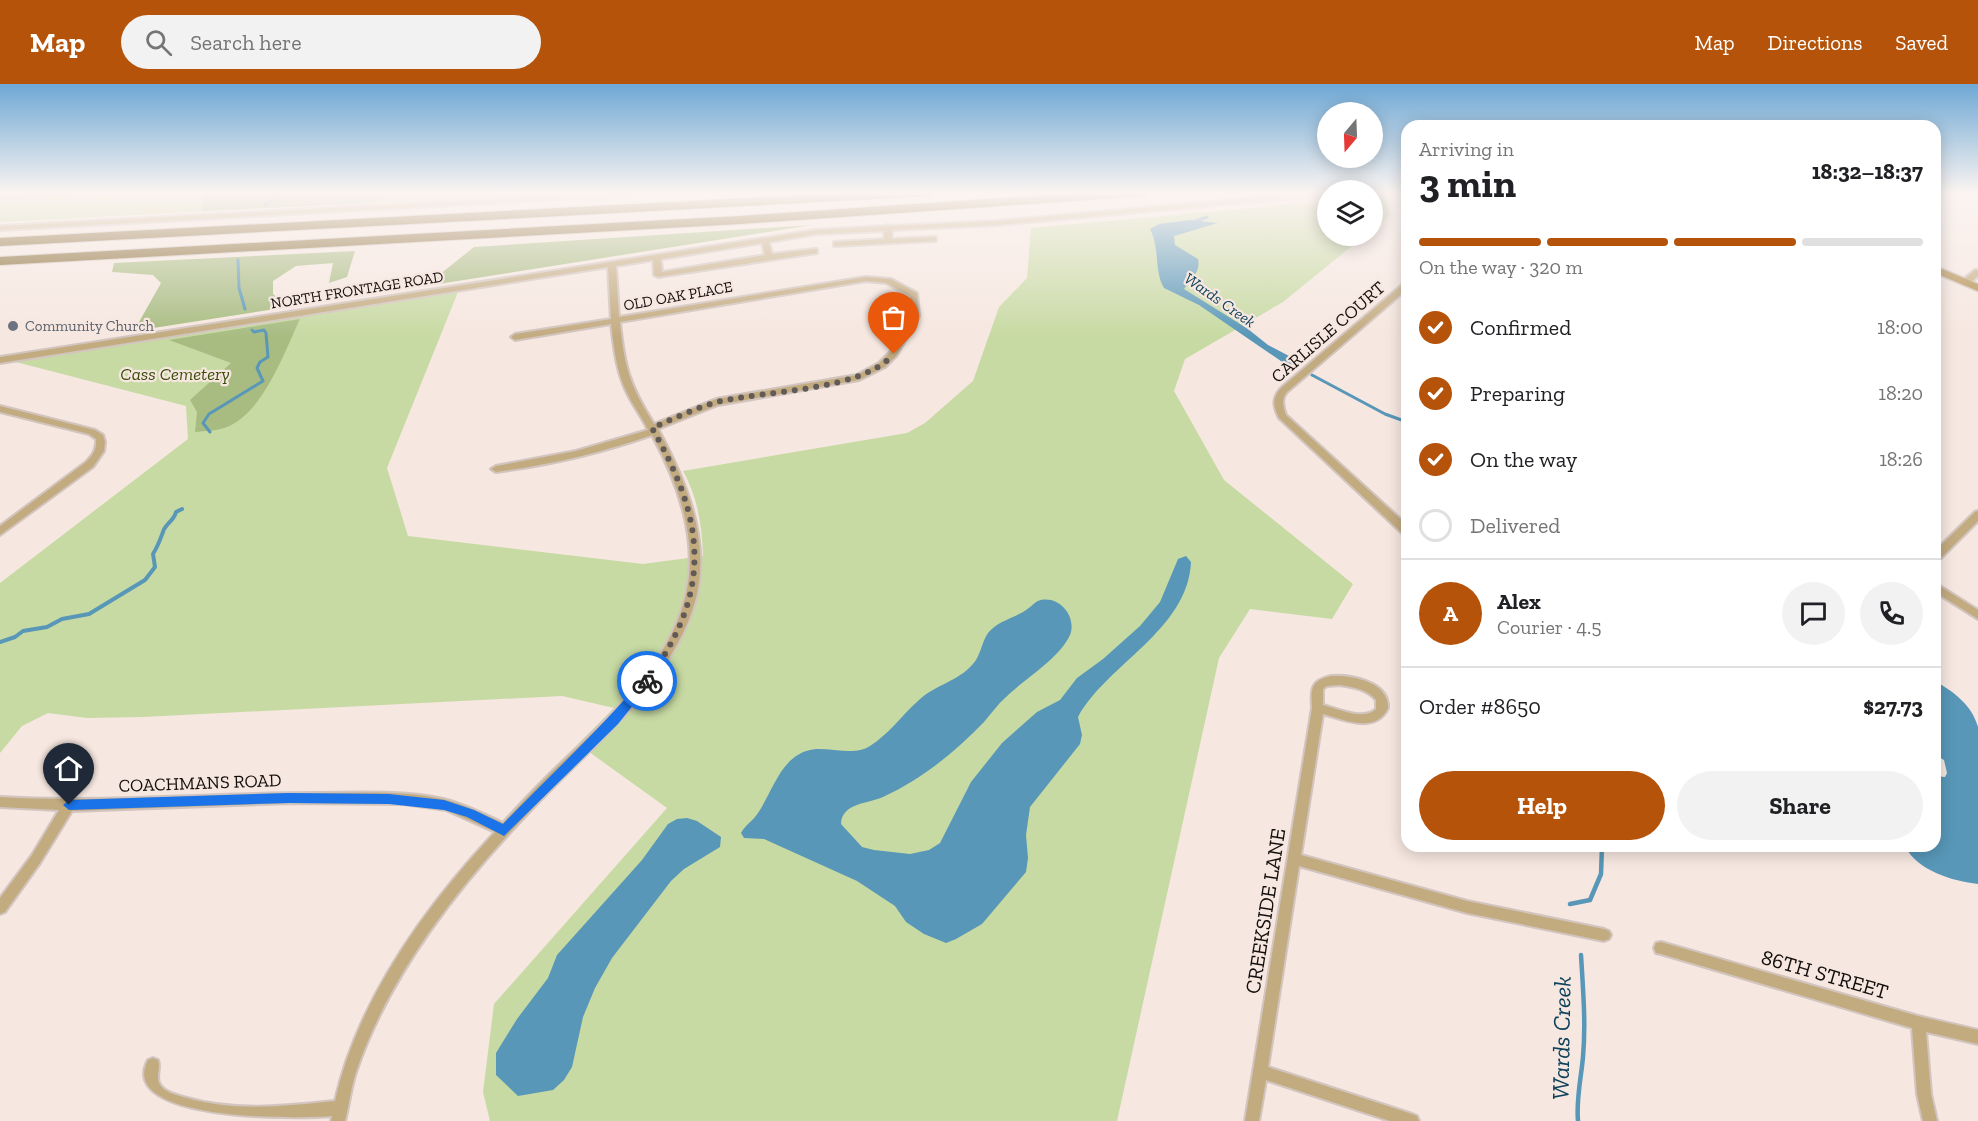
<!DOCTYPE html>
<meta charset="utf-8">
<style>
body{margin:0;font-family:"Zilla Slab",serif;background:#f2f2f2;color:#202124;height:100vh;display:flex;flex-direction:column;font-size:22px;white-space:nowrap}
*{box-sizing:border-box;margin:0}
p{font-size:20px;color:#757577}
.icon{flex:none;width:33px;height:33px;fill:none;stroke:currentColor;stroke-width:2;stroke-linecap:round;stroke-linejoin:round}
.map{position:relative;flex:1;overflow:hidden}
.side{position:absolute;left:1401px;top:36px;width:540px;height:732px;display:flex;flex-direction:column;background:#fff;border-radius:18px;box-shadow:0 3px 15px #0003}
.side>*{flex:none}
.needle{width:39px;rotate:199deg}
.tools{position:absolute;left:1317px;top:18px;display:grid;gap:12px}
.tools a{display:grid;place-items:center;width:66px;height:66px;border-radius:50%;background:#fff;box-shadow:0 3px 15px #0003;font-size:30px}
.pin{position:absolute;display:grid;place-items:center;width:51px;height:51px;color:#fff;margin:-62px -26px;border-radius:50% 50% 50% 0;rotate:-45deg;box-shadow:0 0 6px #0007}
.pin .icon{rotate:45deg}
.courier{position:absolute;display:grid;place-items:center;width:60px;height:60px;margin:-30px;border:4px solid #1a73e8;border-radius:50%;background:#fff;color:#222;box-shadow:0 2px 8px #0007}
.overview em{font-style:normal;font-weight:700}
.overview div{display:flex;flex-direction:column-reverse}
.overview{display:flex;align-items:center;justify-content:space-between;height:102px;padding:0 18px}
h1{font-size:39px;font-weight:700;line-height:45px}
.bar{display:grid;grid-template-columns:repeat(4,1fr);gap:9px 6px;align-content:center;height:72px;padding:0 18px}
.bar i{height:8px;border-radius:4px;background:#e0e0e0}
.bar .active{background:#b45309}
.bar p{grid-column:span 4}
.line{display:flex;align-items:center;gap:15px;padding:0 18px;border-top:2px solid #e0e0e0}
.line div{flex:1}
.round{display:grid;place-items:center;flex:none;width:63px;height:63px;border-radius:32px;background:#f2f2f2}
ol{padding:0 18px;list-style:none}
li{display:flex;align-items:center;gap:18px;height:66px}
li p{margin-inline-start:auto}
li .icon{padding:6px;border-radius:50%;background:#b45309;color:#fff;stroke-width:4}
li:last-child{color:#757577}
li i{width:33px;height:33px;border:3px solid #e0e0e0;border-radius:50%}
.cta{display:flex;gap:12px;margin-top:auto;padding:12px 18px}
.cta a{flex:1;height:69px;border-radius:36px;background:#b45309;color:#fff;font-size:24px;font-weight:700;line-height:69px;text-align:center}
.cta a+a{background:#f2f2f2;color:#202124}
header{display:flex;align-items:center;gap:36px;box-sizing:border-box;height:84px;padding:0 30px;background:#b45309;color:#fff}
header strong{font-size:28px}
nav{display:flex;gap:33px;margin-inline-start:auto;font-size:21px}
.search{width:420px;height:54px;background:#f2f2f2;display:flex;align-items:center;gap:15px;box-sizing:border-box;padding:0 21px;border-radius:33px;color:#757577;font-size:22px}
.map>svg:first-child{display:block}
.green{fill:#c7daa3}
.forest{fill:#a8bc82}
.water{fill:#5897b8}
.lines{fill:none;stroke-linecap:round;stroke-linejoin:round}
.stream-far2{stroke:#5897b8;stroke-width:3}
.stream-far1{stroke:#5897b8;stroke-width:4}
.stream{stroke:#5897b8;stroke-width:4.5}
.street-casing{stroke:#d2c4be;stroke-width:4}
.secondary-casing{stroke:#d2c4be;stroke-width:3}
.highway-casing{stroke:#d2c4be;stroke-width:2}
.street{fill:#c3ab80;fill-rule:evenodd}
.secondary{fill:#ae8a47;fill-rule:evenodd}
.highway{fill:#816329;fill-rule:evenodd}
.route{fill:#1a73e8}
.done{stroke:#625a56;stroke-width:6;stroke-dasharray:0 10.8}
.worship-dot{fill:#6b7280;stroke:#f6e7e0;stroke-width:2}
.labels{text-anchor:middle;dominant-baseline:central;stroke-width:4.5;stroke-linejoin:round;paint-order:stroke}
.far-street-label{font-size:15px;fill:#130e0c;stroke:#f6e7e0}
.far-worship-label{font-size:15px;fill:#5b616d;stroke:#f6e7e0;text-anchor:start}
.far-water-label{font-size:16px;font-style:italic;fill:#0e435b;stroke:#f6e7e0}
.street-label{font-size:18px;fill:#130e0c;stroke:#f6e7e0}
.park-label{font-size:18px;font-style:italic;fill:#3b4c0a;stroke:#f6e7e0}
.near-street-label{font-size:21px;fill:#130e0c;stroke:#f6e7e0}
.near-water-label{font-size:24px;font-style:italic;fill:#0e435b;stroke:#f6e7e0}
</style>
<header>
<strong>Map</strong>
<div class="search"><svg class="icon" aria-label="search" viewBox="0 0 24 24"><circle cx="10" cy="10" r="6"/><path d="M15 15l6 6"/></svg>Search here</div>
<nav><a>Map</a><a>Directions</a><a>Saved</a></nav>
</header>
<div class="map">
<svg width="1978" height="1037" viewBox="0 0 1978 1037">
<rect width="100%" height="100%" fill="#f6e7e0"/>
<!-- green -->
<path class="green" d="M0,108H522L518,111L0,138Z
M1384,111L1391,130L1373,145V112Z
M1327,117L1328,152H1364L1283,218L1185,275L1174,307L1224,396L1353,500L1332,535L1250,525L1219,574L1117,1037H490L483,1008L494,920L667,724L578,660L614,624L562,612L143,633L87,634L48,629L22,642L0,669V499L188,355L186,322L16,278L458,208L387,384L408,452L643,480L703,472C702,442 698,414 683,387L907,349L925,339L973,297L999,223L1027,194L1031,144Z"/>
<!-- forest -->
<path class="forest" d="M0,108H399L372,119L203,127V110L33,114L0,117Z
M812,141L432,201L444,187L474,163Z
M355,167L347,193L329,199L333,179L296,182L273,197V210L288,223L134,247L161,199L153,191L112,188L114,179Z
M300,235C285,267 263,329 227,343C218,347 205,347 195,348L197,328L190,316L231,279L169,256Z"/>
<!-- water -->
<path class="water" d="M1190,136L1218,139L1174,152L1175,161L1198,175C1201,188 1191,195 1184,205L1248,245L1268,261L1289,272L1299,282L1291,284L1199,221L1164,204C1154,188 1160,164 1150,145L1159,140Z
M1186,472L1191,478C1188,546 1107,580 1078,633L1082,651L1080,660L1030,723L1026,751L1028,774L1026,788L982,840L956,855L946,859L924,850L906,838L895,822L857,797L764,755L744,754L741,749C745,741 753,737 758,729C774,705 782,668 816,665C833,664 855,672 870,662C889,650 902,631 919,616C935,601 958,597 972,581C981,572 981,559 988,549C999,535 1018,534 1030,523C1034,520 1036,517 1041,516C1060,512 1077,533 1070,551C1059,575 1024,595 1005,614C997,621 991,630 984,638C954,669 922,695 883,713C867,720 842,719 841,740L862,763L874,766L910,770L929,766L940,759L971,698L1002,659L1037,628L1060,616L1077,594L1103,575L1140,542L1160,518L1178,475Z
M1935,597C1954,608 1972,621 1978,643V800C1953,797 1917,787 1905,762H1935V692L1945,693L1947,689L1944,676L1935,671Z
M687,734L697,737L721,753L720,763L684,785L671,797L612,874L595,904L583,933L572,983L564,996L553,1006L518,1012L496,991V969L517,935L548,894L557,871L642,776L668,740L677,735Z"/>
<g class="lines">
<!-- stream-far2 -->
<path class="stream-far2" d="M265,121L284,108
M1191,139L1207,133
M238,176L239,204L245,225
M1312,291L1385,330L1407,338
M210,348L203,339L209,330L263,297L257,284L260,278L268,273L266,249L264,246L254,248L252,246"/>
<!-- stream-far1 -->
<path class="stream-far1" d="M0,558L15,553L23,547L47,543L62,535L89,530L145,496L155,483L153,470C158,462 160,456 163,448C165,440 174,437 176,428L182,425"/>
<!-- stream -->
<path class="stream" d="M1570,820L1590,816L1601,790L1602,762
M1578,1037C1576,1015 1581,995 1583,973C1586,939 1583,905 1581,871"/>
<!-- street casing -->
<g class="street-casing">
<path id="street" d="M618,108H659L655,110L0,146V142Z
M1316,108H1328V111L996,141L892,146V155L936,153V157H933L837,162H834V158L884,155V147L816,150L769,158L772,170L814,165H817V169L658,193L654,191L653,176L616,182L619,233L866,193L891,195L917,209L919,232L896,272L885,283L859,296L718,321L658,345C685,395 711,455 696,514C674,598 591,662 534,723C461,799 390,888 356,988C351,1004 349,1021 345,1037H331L332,1032C295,1035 116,1037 148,976L153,974L158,976C161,984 156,991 159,999C164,1009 177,1011 187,1014C235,1028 286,1022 335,1017C358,915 425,823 495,748L446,726L404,720L291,719L72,727L40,779L5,828L0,830V814L32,771L59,726L0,723V713C105,719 210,709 316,709C358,709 402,706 443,715C464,720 484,730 503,739C521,719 540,699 560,680C609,633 668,582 685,514C700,458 678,399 652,351C601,369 549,381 496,388L491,385L496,382L576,367L648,346C642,333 633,322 627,309C616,287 614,263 611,240L515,256L511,253L515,250L611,235L608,183L0,279V273L816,146L885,142L888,141L891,142L996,137ZM762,159L765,171L662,188L661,175ZM866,197L886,199L910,212L911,232L890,268L879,279L857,291L716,315L654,340C630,302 624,283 620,238Z
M1975,186H1978V192L1969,200H1963V196Z
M1404,199H1407V205L1287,308C1281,315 1283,322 1286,331L1407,441V451L1403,450L1279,334C1273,322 1272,314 1281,304Z
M0,322L95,346L103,351L105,358L104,367L93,383L0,451V442L86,378C93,371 97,365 96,355L89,350L0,328Z
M1978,427V437L1939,476L1935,477V467L1975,428Z
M1935,499L1978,526V535L1935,508Z
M1331,592C1351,591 1389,597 1388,624C1376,650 1344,636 1323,630L1301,771L1467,817L1604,845L1609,847L1611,851L1609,855L1604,857L1467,829L1299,782L1268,983L1412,1030L1417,1032L1419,1037H1390L1266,996L1259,1037H1245L1312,624C1311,605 1310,597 1331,592ZM1339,601C1353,603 1367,605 1376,616V625C1364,637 1338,625 1323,621V605L1327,602Z
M1661,858L1918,932L1978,946V960L1926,948L1931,1010L1937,1037H1923L1917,1010L1912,944L1661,870L1656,869L1654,864L1656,859Z"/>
</g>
<!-- secondary casing -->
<g class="secondary-casing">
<path id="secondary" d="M1935,182L1978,200V207L1935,189Z"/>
</g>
<!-- highway casing -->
<g class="highway-casing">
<path id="highway" d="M858,108H939L932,112L0,162V154Z
M1088,108H1152L1145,112L740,140L0,181V173L740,132Z"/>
</g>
<!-- street -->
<use href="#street" class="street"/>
<!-- secondary -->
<use href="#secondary" class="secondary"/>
<!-- highway -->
<use href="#highway" class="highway"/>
</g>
<!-- sky -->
<linearGradient id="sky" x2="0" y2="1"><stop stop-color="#6ea8d5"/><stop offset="0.43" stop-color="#fbf4f1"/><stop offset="1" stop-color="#fbf4f1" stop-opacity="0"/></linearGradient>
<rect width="1978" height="253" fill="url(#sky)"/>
<!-- route -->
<path class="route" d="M647,593L652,597L650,600L618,640L504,752L467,733L444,726L389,720L289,719L69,726L63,721L69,716L289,709L389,710L444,716L474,726L503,740C550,691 600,646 643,594Z"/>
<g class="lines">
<!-- done -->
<path class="done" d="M647,597C713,507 706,438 652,344C673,335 695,324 717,318C766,306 860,308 894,270"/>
</g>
<!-- markers -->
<circle class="worship-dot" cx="13" cy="242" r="6"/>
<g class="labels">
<!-- far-street labels -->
<g class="far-street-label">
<text transform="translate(357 206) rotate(-9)">NORTH FRONTAGE ROAD</text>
<text transform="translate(678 212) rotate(-10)">OLD OAK PLACE</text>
</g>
<!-- far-worship labels -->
<g class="far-worship-label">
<text x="25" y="242">Community Church</text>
</g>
<!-- far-water labels -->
<g class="far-water-label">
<text transform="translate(1220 216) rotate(35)">Wards Creek</text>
</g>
<!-- street labels -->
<g class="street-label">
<text transform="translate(1328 248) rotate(-41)">CARLISLE COURT</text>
<text transform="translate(200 699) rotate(-2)">COACHMANS ROAD</text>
</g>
<!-- park labels -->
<g class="park-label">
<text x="175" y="290">Cass Cemetery</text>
</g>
<!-- near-street labels -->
<g class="near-street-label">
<text transform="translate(1265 827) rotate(-81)">CREEKSIDE LANE</text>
<text transform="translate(1825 890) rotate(16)">86TH STREET</text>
</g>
<!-- near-water labels -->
<g class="near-water-label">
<text transform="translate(1561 954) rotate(-89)">Wards Creek</text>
</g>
</g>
</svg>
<div class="tools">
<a><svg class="needle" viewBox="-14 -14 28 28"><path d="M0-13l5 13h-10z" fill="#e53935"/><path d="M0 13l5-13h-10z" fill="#757577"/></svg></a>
<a><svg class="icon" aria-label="layers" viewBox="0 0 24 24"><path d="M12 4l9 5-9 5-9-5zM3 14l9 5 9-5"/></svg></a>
</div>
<div class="pin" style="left:894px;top:270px;background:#ea580c"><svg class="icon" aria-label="bag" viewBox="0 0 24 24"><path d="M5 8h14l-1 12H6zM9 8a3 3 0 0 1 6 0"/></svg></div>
<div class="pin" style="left:69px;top:721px;background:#1f2937"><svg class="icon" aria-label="home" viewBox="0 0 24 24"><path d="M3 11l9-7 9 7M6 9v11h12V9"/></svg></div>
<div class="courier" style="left:647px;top:597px"><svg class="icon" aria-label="bike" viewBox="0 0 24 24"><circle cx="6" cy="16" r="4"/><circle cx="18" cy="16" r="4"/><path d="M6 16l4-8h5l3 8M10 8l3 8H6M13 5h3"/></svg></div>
<section class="side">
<div class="overview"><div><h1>3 min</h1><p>Arriving in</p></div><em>18:32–18:37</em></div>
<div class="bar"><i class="active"></i><i class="active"></i><i class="active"></i><i></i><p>On the way · 320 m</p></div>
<ol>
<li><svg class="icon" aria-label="check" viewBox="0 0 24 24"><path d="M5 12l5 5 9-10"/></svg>Confirmed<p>18:00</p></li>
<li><svg class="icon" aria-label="check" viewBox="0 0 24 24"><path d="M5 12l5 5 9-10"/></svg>Preparing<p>18:20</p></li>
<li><svg class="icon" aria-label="check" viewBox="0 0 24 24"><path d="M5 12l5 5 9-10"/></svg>On the way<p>18:26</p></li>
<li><i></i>Delivered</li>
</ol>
<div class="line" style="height:108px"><b class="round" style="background:#b45309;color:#fff">A</b><div><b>Alex</b><p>Courier · 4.5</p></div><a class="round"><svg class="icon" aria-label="chat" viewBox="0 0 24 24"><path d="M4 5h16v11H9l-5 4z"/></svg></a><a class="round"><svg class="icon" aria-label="phone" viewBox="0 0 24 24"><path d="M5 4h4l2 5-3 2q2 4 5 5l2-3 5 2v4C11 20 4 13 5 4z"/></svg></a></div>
<div class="line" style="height:78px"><div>Order #8650</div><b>$27.73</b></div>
<div class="cta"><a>Help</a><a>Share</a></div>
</section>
</div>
